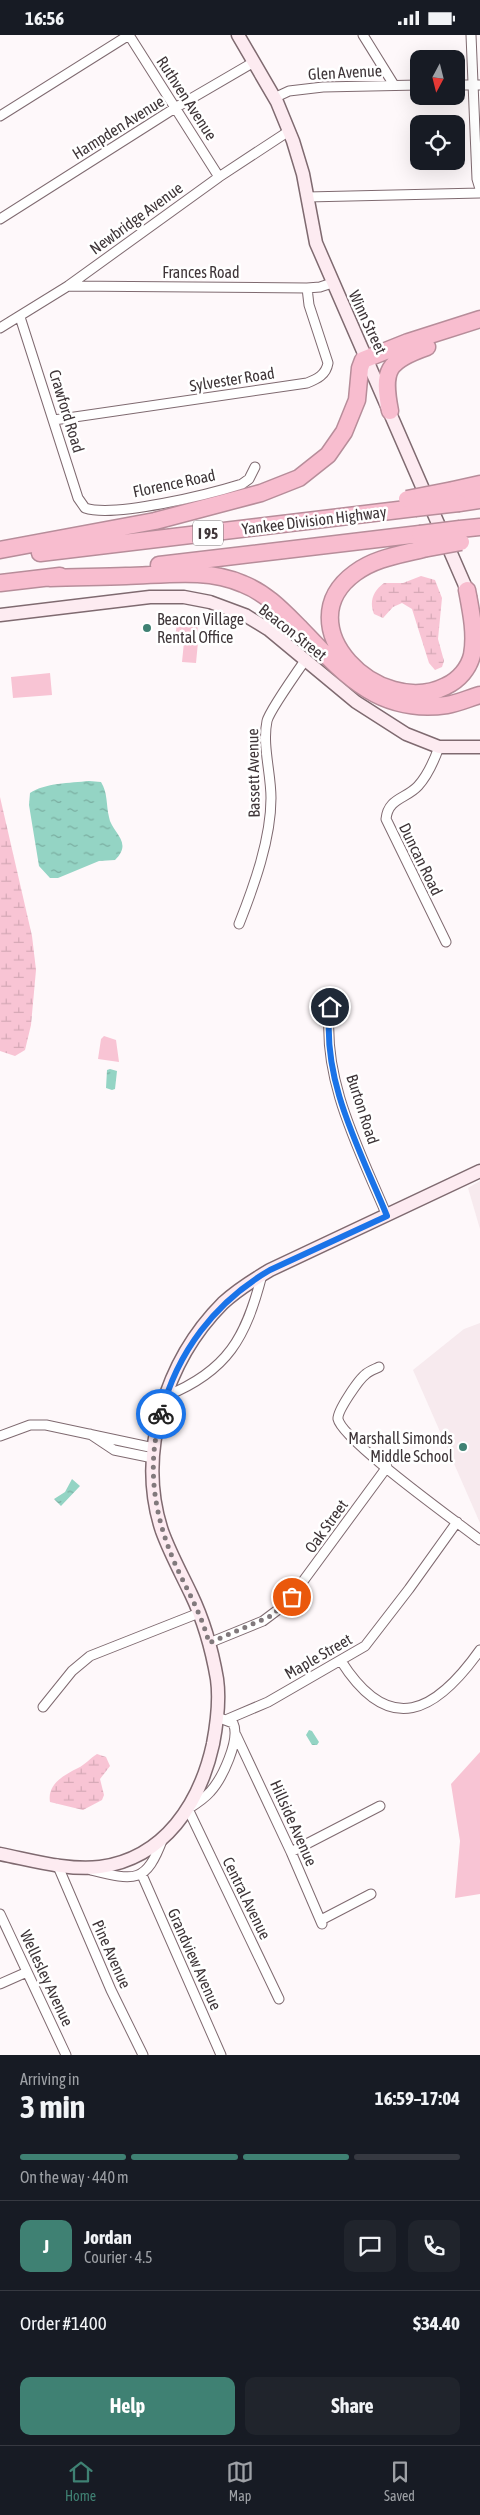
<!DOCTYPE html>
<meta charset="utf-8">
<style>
body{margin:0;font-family:"Asap Condensed",sans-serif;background:#20242c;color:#f1f3f6;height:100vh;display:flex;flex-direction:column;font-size:19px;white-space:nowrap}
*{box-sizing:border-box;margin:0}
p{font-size:16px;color:#9ea1a6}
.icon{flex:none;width:28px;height:28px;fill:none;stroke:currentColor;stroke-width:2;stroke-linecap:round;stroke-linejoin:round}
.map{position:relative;height:2020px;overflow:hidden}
.drawer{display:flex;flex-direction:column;background:#171b24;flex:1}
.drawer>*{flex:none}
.needle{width:32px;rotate:187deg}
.buttons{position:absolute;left:410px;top:15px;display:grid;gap:10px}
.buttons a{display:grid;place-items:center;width:55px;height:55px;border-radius:10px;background:#171b24;box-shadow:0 5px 20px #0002;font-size:25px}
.pin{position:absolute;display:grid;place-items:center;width:42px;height:42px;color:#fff;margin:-21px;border:2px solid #fff;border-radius:50%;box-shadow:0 1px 5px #0007}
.courier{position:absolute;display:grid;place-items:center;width:50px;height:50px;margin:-25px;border:4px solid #1a73e8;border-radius:50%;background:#fff;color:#222;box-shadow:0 1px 6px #0007}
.headline em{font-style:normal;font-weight:700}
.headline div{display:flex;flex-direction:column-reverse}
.headline{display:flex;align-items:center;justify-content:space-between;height:85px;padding:0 20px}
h1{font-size:32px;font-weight:700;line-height:38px}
.bar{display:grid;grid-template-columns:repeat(4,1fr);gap:8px 5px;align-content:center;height:60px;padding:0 20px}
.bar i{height:6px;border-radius:4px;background:#363941}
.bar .selected{background:#3f8173}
.bar p{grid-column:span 4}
.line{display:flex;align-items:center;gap:12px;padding:0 20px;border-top:1px solid #363941}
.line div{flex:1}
.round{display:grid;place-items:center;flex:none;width:52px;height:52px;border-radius:10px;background:#20242c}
.action{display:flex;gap:10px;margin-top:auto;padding:10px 20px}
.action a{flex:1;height:58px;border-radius:10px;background:#3f8173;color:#fff;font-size:20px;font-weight:700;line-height:58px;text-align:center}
.action a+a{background:#20242c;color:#f1f3f6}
.status{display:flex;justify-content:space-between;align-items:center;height:35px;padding:0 25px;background:#171b24;direction:ltr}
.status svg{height:14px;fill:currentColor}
.menu{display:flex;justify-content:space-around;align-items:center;height:70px;border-top:1px solid #363941;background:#171b24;font-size:14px;color:#9ea1a6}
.menu a{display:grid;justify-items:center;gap:2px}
.menu .selected{color:#3f8173}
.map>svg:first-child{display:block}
.built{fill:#f7eaee}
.green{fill:#f8c4d4}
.wetland{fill:url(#wetland-marsh)}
.water{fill:url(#water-ripples)}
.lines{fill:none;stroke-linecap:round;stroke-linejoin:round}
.street-casing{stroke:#7f6a70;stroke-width:11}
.secondary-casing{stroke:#7f6a70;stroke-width:15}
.highway-casing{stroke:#b78d9a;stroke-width:19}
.street{stroke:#fff;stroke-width:9}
.secondary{stroke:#fdebf1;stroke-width:12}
.highway{stroke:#f8bdcf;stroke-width:16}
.highway-bridge-casing{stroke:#b78d9a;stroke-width:19;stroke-linecap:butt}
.highway-bridge{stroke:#f8bdcf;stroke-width:16}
.done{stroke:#81797c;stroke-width:5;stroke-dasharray:0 9}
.route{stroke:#1a73e8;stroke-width:6}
.poi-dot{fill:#3f8173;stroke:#fff;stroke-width:2}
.labels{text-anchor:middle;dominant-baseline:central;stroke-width:5;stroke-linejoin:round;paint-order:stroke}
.shield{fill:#fff;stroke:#787274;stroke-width:1}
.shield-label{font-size:15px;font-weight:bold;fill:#3e3538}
.street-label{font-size:16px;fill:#3e3538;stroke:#fff}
.poi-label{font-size:16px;fill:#3e3538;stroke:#fff;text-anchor:start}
</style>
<div class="status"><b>16:56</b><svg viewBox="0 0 49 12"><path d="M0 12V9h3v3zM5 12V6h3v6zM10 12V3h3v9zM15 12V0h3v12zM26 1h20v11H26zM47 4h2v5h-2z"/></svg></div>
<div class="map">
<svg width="480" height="2020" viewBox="0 0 480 2020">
<defs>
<pattern id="wetland-marsh" width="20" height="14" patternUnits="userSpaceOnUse" patternTransform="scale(1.25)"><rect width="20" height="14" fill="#f8c4d4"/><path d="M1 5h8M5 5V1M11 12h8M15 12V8" fill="none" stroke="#d6a9b7"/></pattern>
<pattern id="water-ripples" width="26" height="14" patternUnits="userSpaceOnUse" patternTransform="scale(1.25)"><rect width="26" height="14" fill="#94d4c4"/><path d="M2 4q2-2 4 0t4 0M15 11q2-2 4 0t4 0" fill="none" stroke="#7aada0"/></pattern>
</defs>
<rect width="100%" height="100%" fill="#fef8fa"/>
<!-- built -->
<path class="built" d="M480,1146V1194L468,1153Z
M480,1288V1488L413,1335L464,1294Z"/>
<!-- green -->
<path class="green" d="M177,588L198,591L196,604L175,603Z
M184,607H198L196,628L182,627Z
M50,638L52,660L13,663L11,642Z
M104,1001L116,1005L119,1027L98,1024L101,1004Z
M480,1717V1859L455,1863L460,1806L451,1749Z"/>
<!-- wetland -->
<path class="wetland" d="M421,541L435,545L442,563L438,604L444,626L442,632L435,635L429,628L412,574L402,568L393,572L383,583L374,579C369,567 373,556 384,548H403Z
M0,762L32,901L36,935L31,990L25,1015L15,1021L0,1016Z
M97,1719L106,1722L110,1731L100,1744L104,1760L102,1765L83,1775L50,1767C47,1749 64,1740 78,1733C85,1730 90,1723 97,1719Z"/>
<!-- water -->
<path class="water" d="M89,746L101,747C108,758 106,770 109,782C111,797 134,807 115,825L99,826L58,843H50L39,831L29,770L30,758C45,748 70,748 89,746Z
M110,1034L117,1036L115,1054L112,1055L106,1053L107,1035Z
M72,1444L80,1451L61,1471L54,1464L65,1457Z
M309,1695L312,1696L319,1707L317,1710H312L306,1700Z"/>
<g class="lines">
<!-- street casing -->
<g class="street-casing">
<path id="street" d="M129,0L219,142
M363,0L394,50
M471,0L477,144L480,154
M456,50H480
M274,63L289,56L323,52L419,50
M0,81L129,0
M307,162L480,158
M0,184L175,73L254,27
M68,251L307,253L320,252L332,248
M20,282L78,463L85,473C115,483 210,459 242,449L249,444L255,432
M0,293L68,251L219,142L289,96
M54,385L307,348C317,344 326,340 328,328L309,270L307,253
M439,712C434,726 428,740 418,751C406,764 388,763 386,784L446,907
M239,889C254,851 271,804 271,763C271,738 262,710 267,686C269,677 299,634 306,624
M330,972C321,1044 360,1116 387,1181
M379,1332C375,1334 369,1336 366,1339C359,1344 337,1376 338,1384C342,1405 457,1487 480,1505
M166,1361C228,1336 246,1302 262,1240
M90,1399L114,1415L153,1423
M0,1401L30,1390H46L154,1413
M209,1608L263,1586L287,1568L387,1432
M341,1626C390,1703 436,1677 480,1615
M43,1672L72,1636L90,1621L199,1578
M217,1682L233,1688C241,1704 222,1744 210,1757C204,1764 196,1769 188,1774L279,1964
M228,1684L268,1667L365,1611L409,1554L457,1487
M236,1700L291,1817L322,1889
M291,1817L380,1771
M57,1829L111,1955L143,2020
M91,1835C135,1846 146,1849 163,1803
M142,1840L221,2020
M0,1879L66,2020
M321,1885L371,1859
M0,1949L27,1937"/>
</g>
<!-- secondary casing -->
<g class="secondary-casing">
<path id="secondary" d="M238,0L277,67L293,106L303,139L316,208L470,562
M0,580L150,562H184L210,567L245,580L268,594L356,667L406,699L439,712H480
M0,1819C31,1825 68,1836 100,1832C165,1823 200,1768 213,1709C217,1688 220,1665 217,1644C212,1615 204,1586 191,1559C181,1538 170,1518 162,1496C136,1418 166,1325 223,1268C237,1255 253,1245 270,1235L480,1136"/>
</g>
<!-- highway casing -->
<g class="highway-casing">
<path id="highway" d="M390,376C382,335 387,326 427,312
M453,455L480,449
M459,468L480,465
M460,494L480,492
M423,514C399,520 375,523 355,538C284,590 379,685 446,651C459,645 469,633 472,620C476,599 471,576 467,555
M0,515L155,486L261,458L299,443L328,420L344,397L357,365L360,333L363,325L408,307L480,284
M40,518L415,473
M159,530L420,499
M50,543C76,542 101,542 126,541C165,540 207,533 243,549C266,558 282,575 300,593C343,638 378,680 447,670C459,668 469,663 480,660
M0,548L60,541"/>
</g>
<!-- street -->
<use href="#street" class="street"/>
<!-- secondary -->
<use href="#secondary" class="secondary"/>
<!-- highway -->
<use href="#highway" class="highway"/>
<!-- highway-bridge casing -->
<g class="highway-bridge-casing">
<path id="highway-bridge" d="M407,464L453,455
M415,473L459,468
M420,499L460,494
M423,514L461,507"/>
</g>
<!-- highway-bridge -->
<use href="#highway-bridge" class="highway-bridge"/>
</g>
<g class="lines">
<!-- done -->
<path class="done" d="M161,1379C146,1432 154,1481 176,1531C188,1557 202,1580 209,1608L271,1581L292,1562"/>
<!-- route -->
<path class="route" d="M161,1379C177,1317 215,1267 270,1235L387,1181C360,1115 321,1045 330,972"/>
</g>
<!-- markers -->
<g class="poi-dot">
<circle cx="147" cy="593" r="5"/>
<circle cx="463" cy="1412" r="5"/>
</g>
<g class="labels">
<!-- shield labels -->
<rect class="shield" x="193" y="485.5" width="30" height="25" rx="4"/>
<g class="shield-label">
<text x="208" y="498">I 95</text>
</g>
<!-- street labels -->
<g class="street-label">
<text transform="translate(345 37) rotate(-3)">Glen Avenue</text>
<text transform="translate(187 63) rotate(57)">Ruthven Avenue</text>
<text transform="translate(118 92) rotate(-32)">Hampden Avenue</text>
<text transform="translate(136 183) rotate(-36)">Newbridge Avenue</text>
<text x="201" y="237">Frances Road</text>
<text transform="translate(368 287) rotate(65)">Winn Street</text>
<text transform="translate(232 344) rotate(-9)">Sylvester Road</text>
<text transform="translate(67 376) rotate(73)">Crawford Road</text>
<text transform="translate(174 448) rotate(-12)">Florence Road</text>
<text transform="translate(314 485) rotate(-7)">Yankee Division Highway</text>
<text transform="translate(293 597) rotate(38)">Beacon Street</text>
<text transform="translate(253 738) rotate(-91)">Bassett Avenue</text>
<text transform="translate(421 824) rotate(64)">Duncan Road</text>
<text transform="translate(363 1074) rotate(72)">Burton Road</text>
<text transform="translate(326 1491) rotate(-54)">Oak Street</text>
<text transform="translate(318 1621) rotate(-30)">Maple Street</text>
<text transform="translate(294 1788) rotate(66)">Hillside Avenue</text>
<text transform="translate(247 1863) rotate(64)">Central Avenue</text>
<text transform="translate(112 1919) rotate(66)">Pine Avenue</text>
<text transform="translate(195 1924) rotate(66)">Grandview Avenue</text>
<text transform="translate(47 1943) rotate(65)">Wellesley Avenue</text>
</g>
<!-- poi labels -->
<g class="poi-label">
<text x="157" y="584">Beacon Village<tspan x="157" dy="18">Rental Office</tspan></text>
<text x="453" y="1403" text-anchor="end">Marshall Simonds<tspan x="453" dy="18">Middle School</tspan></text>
</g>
</g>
</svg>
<div class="buttons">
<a><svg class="needle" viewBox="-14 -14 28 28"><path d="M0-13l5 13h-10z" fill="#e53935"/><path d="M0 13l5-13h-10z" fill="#9ea1a6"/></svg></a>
<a><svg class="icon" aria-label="locate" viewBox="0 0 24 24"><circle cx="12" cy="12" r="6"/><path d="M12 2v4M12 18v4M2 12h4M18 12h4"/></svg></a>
</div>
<div class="pin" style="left:292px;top:1562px;background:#ea580c"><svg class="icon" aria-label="bag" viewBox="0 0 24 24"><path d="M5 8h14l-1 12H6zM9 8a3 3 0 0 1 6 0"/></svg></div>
<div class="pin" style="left:330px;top:972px;background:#1f2937"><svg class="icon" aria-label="home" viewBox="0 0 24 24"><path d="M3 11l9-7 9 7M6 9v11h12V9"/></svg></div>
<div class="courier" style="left:161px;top:1379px"><svg class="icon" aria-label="bike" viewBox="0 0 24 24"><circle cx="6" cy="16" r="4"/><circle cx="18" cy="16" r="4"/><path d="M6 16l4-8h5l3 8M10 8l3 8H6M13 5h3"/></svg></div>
</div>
<section class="drawer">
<div class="headline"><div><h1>3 min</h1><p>Arriving in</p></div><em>16:59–17:04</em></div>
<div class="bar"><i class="selected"></i><i class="selected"></i><i class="selected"></i><i></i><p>On the way · 440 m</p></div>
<div class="line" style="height:90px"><b class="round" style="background:#3f8173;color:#fff">J</b><div><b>Jordan</b><p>Courier · 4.5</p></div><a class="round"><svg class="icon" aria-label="chat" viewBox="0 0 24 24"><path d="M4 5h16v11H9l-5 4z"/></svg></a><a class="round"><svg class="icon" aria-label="phone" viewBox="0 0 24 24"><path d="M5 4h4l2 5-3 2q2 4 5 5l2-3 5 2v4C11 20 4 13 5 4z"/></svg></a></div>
<div class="line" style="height:65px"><div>Order #1400</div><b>$34.40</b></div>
<div class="action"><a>Help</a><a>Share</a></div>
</section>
<nav class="menu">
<a class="selected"><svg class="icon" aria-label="home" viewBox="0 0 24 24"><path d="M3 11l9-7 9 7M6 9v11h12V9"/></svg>Home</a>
<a><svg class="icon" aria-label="map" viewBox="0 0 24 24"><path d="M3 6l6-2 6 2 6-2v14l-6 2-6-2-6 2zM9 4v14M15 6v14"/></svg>Map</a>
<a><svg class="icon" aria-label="saved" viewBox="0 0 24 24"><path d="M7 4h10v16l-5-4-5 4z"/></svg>Saved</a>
</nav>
